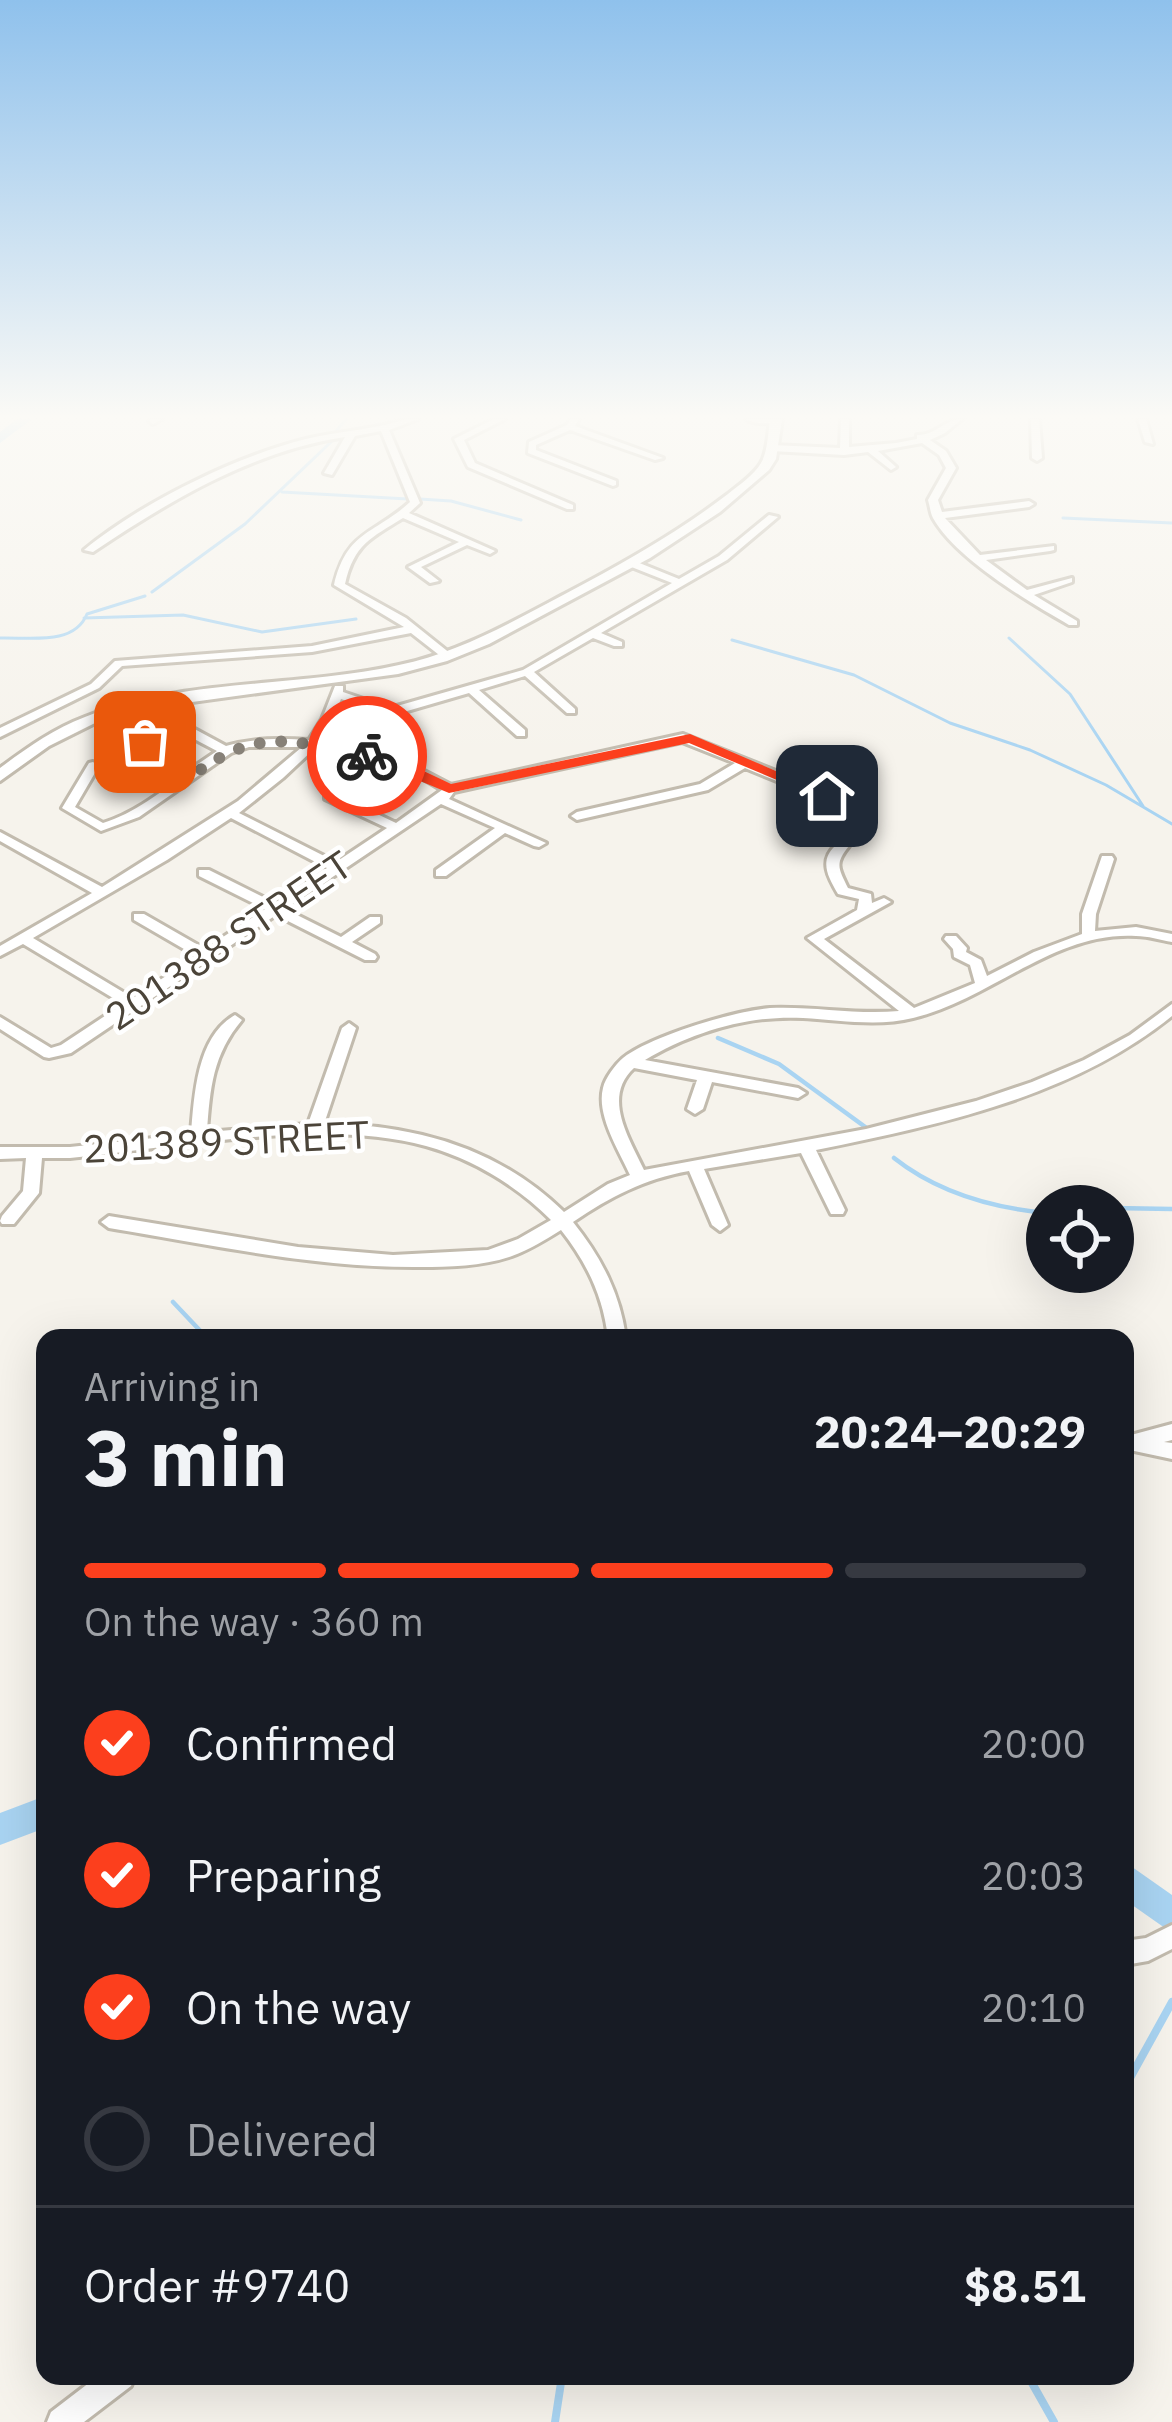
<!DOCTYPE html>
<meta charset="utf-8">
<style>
body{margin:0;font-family:"IBM Plex Sans",sans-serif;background:#242831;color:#f1f3f6;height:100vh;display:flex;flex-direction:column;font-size:45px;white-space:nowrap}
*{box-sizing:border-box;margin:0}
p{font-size:39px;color:#9ea1a6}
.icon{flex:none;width:66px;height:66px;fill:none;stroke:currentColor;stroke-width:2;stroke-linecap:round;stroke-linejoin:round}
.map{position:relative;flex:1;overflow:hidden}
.sheet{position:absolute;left:36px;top:1329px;width:1098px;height:1056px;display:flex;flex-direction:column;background:#171b24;border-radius:24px;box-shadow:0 12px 48px #0002}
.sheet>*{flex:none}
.fabs{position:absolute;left:1026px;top:1185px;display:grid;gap:24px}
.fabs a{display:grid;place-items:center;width:108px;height:108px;border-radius:50%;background:#171b24;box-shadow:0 12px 48px #0002;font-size:60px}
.pin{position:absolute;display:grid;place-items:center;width:102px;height:102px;color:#fff;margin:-51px;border-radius:24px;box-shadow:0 6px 18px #0006}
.courier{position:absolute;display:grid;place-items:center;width:120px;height:120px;margin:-60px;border:9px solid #fc3f1d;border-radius:50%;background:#fff;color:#222;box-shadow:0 3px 15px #0007}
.headline em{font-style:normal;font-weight:700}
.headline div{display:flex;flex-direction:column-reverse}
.headline{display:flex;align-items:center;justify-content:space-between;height:204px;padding:0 48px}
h1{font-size:78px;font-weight:700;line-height:90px}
.bar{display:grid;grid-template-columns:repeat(4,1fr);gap:18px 12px;align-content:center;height:144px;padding:0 48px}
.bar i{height:15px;border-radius:9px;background:#363941}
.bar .on{background:#fc3f1d}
.bar p{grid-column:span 4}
.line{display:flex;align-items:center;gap:30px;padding:0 48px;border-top:3px solid #363941}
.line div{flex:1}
ol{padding:0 48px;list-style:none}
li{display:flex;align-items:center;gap:36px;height:132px}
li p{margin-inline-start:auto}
li .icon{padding:12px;border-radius:50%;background:#fc3f1d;color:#fff;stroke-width:4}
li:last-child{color:#9ea1a6}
li i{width:66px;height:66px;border:6px solid #363941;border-radius:50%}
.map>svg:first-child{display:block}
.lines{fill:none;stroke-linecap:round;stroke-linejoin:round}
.stream-far2{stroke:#a9d4f2;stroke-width:3}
.stream-far1{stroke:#a9d4f2;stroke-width:4.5}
.stream{stroke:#a9d4f2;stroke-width:8}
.river{fill:#a9d4f2;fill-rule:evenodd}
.minor-casing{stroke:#c2bbae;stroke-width:6}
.tertiary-casing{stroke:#c2bbae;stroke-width:6}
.minor{fill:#fff;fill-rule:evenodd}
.tertiary{fill:#fff;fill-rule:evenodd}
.route{fill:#fc3f1d}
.done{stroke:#878178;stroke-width:12;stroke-dasharray:0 21.6}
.labels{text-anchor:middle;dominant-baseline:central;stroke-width:9;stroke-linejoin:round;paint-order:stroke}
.street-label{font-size:39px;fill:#4b4439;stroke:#fff}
</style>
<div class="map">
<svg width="1172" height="2422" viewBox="0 0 1172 2422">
<rect width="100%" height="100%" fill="#f6f3ec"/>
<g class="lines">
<!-- stream-far2 -->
<path class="stream-far2" d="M332,436L346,419
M282,492L408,499
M420,499L451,501L521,520
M1063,518L1172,523
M152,592L245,524L331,442
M84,618L183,615L262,632L356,619
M0,638C30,637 74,646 87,614L145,596
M1009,638L1070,694L1143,806
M732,640L854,675L950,723L1030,750L1106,785L1172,824"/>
<!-- stream-far1 -->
<path class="stream-far1" d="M718,1038L779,1064L868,1129
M894,1158C937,1192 993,1208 1047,1213
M1082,1206H1101
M1113,1208L1172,1209
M173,1302L207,1338"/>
<!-- stream -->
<path class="stream" d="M1125,2087L1172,2002
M1028,2376L1054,2422
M555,2422L562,2376"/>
<!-- river -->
<path class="river" d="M17,419H32L0,443V432Z
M45,1796V1828L0,1845V1813Z
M1125,1862L1172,1895V1933L1125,1900Z"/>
<!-- minor casing -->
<g class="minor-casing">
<path id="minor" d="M150,419H162L153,424L149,421Z
M406,419H418L389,430L420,503L409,513L495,551L490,554L467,545L421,567L439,581L430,583L408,567L459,542L403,518C371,538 354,544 345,584L406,618L451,654V658H443L411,633L312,652L122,666L99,688L0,737V728L91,684L115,661L312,646L404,627L334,585C347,530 374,535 410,502L381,431L355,436L332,475L324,473L345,437C252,451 169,501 93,552L84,550C141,503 234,457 306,439C339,431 373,430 406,419Z
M494,419H505L464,440L475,463L573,505V509H567L468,467L454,439Z
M571,419H579L575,426L663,458L655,460L570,430L536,445V450L616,481V485L613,486L528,453L529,442L567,425Z
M746,419H779V420C772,425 753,424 746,419Z
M841,419H849V447L896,443L917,439V435C935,436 945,419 962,419L945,433L930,440L946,451L956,468L938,500L942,512L1029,501L1034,504L1029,507L945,518L980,555L1054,546V550L1050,551L986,560L1027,590L1072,578V582L1034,595L1077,621V625H1069C1029,602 956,559 933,518C930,512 930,506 928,500L946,468L939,455L922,443L878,451L896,467L891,470L868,452L844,455L772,451L767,448L772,445L840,448Z
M1031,419H1039L1042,458L1037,461L1032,458Z
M1138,419H1146L1153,444L1145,442Z
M769,515L778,517L727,560L601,633L622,642V646H614L593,638L534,672L575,709V713H567L525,676L479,690L525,730V736H517L469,693L390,716L341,699L330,726L320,742L374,753L409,763L451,785L683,734L831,793L837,796V802H829L815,816L831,821L849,846C834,864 839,869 848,888L871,894L872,903L884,898L891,902L824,939L914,1008L975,983L970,965L954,957L953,949L944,939L946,936H956L967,948L966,952L981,960L987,976L1034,952L1082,934V914L1102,856H1112L1114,859L1096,914L1095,931L1136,927L1172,934V942C1160,940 1148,936 1136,936C1054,931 990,1000 913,1018C878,1027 839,1020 803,1018C748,1015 693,1032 645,1060L798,1088L806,1093L798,1098L712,1082L703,1109L695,1114L687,1109L697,1080L634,1068C602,1097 629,1138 644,1170L866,1129L976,1101L1032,1082L1084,1060L1130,1035L1172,1004V1016C1072,1097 939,1125 816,1150L845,1210L843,1214H831L801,1153L704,1169L728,1225L720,1231L712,1225L689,1171C644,1179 610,1197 573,1222C601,1257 620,1293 626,1338H608C603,1296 587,1263 561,1230C545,1240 529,1250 512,1256C483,1266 450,1267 420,1267C315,1268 212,1245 109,1228L101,1222L109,1216L298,1247L393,1255L488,1250L518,1239L551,1220C517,1186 473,1159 426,1146C323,1117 177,1148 70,1158H42L39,1193L14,1224H2L0,1221L2,1216L23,1191L26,1158L0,1159V1147H70L191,1134C194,1095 197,1036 235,1015L242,1020C213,1054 210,1088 207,1132L308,1124L342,1028L349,1023L356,1028L324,1124C413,1124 499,1148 564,1212L608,1184L630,1175C619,1151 596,1115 603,1088C605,1078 616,1064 623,1058C651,1036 734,1011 770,1008C813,1006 856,1015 899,1011L807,938L857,910L859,899L838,894C828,877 819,861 835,846L821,827L801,818L819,798L745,768L708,790L577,820L571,816L577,812L700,784L735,763L682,742L454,792L449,799L546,843L539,847L534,846L505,833L446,876H436V870L495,828L441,804L285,909L341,937L370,917H380V923L352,942L375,954L377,957L375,960H365L276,915L71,1053L49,1058L44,1057L0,1029V1017L51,1048L61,1045L123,1004L23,944L0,956V946L92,893L0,841V832L102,887L238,801L302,747H249L231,753L139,817L101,831L62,808L89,763L93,762L99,766L75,807L103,823C135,813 161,792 188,772L141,745V739H149L195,766L217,751L181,732V726H189L226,746C254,738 280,738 309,740L322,719L335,686H343V692L390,708L523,670L672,583L629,566V562H637L679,579L719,556ZM315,748C359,755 404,765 442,790L396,823L333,793H325V799L387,828L336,862L239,813L283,778ZM231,818L327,868L275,903L209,870H199V876L265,909L205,949L144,914H134V920L196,956L133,998L33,938L167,860Z
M1172,1424V1440L1164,1442L1172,1443V1459L1125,1449V1433L1131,1435Z
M1172,1925V1949L1148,1961L1125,1965V1941L1146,1938Z
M98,2376H135L131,2386L84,2422H47L51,2412Z"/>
</g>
<!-- tertiary casing -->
<g class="tertiary-casing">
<path id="tertiary" d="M770,419H782L776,459L769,470L720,512L650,558L489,644L447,661L398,674L141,709L95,723L49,746L0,781V768C27,748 53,729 85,717C185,678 296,688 399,665C458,653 512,622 565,594C622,564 677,533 728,494C739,485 754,475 761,463C768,451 768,433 770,419Z"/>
</g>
<!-- minor -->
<use href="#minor" class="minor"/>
<!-- tertiary -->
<use href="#tertiary" class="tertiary"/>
</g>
<!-- sky -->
<linearGradient id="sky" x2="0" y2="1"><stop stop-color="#8fc1ec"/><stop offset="0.55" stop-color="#fbfaf6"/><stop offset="1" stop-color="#fbfaf6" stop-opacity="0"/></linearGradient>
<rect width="1172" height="758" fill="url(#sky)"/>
<!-- route -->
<path class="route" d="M690,734L834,796L822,799L689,743L449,793L360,756L367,752L399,759L451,784Z"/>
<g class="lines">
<!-- done -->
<path class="done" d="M145,742L197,772C262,726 295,742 367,756"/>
</g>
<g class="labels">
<!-- street labels -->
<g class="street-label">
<text transform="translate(228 940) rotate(-34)">201388 STREET</text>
<text transform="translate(226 1141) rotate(-3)">201389 STREET</text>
</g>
</g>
</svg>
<div class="fabs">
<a><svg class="icon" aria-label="locate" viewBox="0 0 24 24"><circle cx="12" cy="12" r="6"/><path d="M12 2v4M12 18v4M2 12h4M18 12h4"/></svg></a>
</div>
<div class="pin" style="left:145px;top:742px;background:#ea580c"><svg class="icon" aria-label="bag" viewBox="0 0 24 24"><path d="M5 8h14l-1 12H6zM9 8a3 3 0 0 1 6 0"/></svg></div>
<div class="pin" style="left:827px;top:796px;background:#1f2937"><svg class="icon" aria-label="home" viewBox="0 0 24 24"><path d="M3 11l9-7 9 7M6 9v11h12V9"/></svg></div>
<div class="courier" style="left:367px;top:756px"><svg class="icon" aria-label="bike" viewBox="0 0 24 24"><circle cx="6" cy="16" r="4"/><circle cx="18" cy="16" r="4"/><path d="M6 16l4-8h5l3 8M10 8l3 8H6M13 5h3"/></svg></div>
<section class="sheet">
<div class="headline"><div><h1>3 min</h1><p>Arriving in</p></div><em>20:24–20:29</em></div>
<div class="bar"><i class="on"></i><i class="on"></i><i class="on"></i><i></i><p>On the way · 360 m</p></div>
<ol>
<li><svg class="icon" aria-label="check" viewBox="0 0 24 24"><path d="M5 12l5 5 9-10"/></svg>Confirmed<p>20:00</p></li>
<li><svg class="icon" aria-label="check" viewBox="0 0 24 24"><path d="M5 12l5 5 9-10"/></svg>Preparing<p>20:03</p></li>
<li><svg class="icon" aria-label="check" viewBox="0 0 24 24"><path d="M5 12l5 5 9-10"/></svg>On the way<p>20:10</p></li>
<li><i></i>Delivered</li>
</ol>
<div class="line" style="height:156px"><div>Order #9740</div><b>$8.51</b></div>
</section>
</div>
